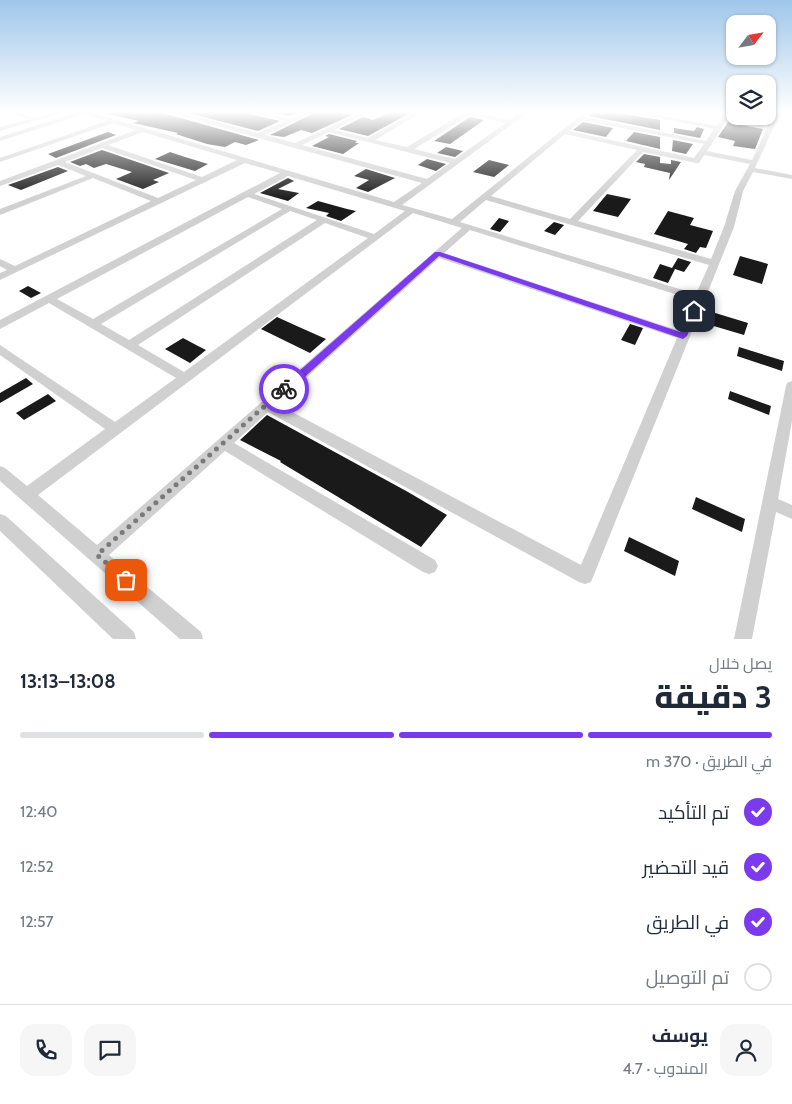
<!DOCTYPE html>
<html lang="ar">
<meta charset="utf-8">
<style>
body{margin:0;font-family:Cabin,Cairo,sans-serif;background:#f6f6f7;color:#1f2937;direction:rtl;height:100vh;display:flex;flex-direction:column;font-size:19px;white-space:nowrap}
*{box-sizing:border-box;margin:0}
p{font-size:16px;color:#747a83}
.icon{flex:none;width:28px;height:28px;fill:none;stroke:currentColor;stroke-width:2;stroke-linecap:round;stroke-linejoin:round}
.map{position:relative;height:639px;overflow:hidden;direction:ltr}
.panel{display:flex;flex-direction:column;background:#fff;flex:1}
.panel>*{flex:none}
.needle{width:32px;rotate:59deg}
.tools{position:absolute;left:726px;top:15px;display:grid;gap:10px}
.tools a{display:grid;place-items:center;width:50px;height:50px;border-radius:10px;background:#fff;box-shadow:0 1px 4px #0004;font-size:25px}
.pin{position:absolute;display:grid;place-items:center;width:42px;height:42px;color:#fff;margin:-21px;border-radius:10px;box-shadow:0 2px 8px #0006}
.courier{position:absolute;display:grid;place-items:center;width:50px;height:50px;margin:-25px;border:4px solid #7c3aed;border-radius:50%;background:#fff;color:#222;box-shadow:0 1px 6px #0007}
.summary em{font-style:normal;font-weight:800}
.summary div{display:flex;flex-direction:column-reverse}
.summary{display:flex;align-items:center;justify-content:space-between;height:85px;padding:0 20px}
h1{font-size:32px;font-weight:800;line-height:38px}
.bar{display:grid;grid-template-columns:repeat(4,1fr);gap:8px 5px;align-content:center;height:60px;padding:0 20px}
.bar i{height:6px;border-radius:4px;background:#e0e1e3}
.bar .on{background:#7c3aed}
.bar p{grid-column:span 4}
.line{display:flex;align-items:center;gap:12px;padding:0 20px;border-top:1px solid #e0e1e3}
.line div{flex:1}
.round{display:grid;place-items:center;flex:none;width:52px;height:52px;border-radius:15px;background:#f6f6f7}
ol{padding:0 20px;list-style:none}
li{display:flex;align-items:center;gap:15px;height:55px}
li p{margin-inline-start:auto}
li .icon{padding:5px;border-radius:50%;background:#7c3aed;color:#fff;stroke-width:4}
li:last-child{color:#747a83}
li i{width:28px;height:28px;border:2px solid #e0e1e3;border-radius:50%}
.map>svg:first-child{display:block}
.building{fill:#1a1a1a}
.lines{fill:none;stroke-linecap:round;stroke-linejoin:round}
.minor{fill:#d0d0d0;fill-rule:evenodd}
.route{fill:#7c3aed}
.done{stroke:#7a7a7a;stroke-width:5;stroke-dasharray:0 9}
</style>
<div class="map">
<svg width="792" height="639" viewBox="0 0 792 639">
<rect width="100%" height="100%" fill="#fff"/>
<!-- building -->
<path class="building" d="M108,111H145L146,114L156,111L259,140L246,145L235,142L225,147L207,144L176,134L178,133L133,123L139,121L108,114Z
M181,111H247L250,114L280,121L258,131Z
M263,111H308L289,116Z
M318,111H335L352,115L312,133L301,130L284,137L270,135Z
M394,111H414L368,136L339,129L363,117L373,120Z
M606,111L660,120V130L589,116L593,112L602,114Z
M732,116H748L741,125L763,129L755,149L733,146L735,141L718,137Z
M470,117L484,120L450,144L434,141Z
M583,122L613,128L606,137L573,130Z
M697,127L704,129L700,138L674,133V128L694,131Z
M108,132L116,135L56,158L48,154Z
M634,132L660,137V149L626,141Z
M329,134L357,141L355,143H359L343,154L312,146L329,137L325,136Z
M673,140L693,144L686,154L672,151Z
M446,147L463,151L455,157L437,153Z
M102,150L143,164L169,173L153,180L159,182L143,189L116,179L132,172L106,164L94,168L86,164L80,166L70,162Z
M170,152L185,157L208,164L195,171L155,159Z
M644,154L660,157V163L671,164V160L681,162L669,180L670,173L644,167L645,164L636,162Z
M427,159L446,164L436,171L418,165Z
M489,160L509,165L494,177L473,172Z
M58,167L68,171L21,190L8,185Z
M366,169L395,178L368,192L356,188L369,180L354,176Z
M288,178L294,181L278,189L299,193L288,201L260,193Z
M607,194L631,199L618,217L593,211Z
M318,201L347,209L356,211L341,221L326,216L329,213L306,208Z
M668,211L694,218L690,225L713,231L706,248L700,247L696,253L684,249L688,244L654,234Z
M499,218L509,221L500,232L490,229Z
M554,222L564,225L555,235L544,231Z
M740,256L768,264L762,284L733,275Z
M678,258L691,262L684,272L675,269L668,283L653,278L660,264L672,268Z
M28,286L41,293L31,298L19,291Z
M712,312L748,323L744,335L707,324Z
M277,317L299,327L326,339L310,353L261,329Z
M630,324L643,328L635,345L621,340Z
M183,338L198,346L206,350L190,363L165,349Z
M739,347L784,361L782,371L737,356Z
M26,378L33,384L0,403V393Z
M730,391L771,406L769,415L728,399Z
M48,394L56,401L24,420L16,413Z
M267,415L408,492L447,515L421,547L280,462L281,461L240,440Z
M696,497L745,519L742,532L692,509Z
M629,537L679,561L675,576L624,551Z"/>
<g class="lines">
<!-- minor -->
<path class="minor" d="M5,111H13L32,117L29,119Z
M61,111H69L0,131V127Z
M77,111H87L394,202L422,183L255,137L167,111H175L258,133L286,121L250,112L249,111C263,111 275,116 289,118C298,119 306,111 316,111L265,135L295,143L364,111H371L334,130L368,138L417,111H424L375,140L407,147L463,113L459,111H468L510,120L524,111H530L402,205L452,219L586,111H592L585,117L706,141L714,129L625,111H636L717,126L727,111H733L707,151L752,160L775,111H781L755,168L792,175V179L753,172L743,191L734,227L591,582L585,584L579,582L268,412L234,443L435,560L438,566L435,572L429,574L423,572L225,451L109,555L201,632L203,639H180L0,481V466L5,468L27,486L105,429L0,355V345L115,422L176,378L49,303L0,329V320L280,173L245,163L0,280V273L7,270L0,266V259L15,266L151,201L93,178L0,215V209L86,176L58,165L0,186V181L136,130L113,123L0,162V158L107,121L84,114L0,141V137L78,112ZM470,115L506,123L455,159L414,149ZM582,120L704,144L694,158L569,131ZM143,132L237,160L202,177L108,145ZM329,132L450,163L427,179L302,145ZM565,134L637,150L570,219L491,196ZM102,148L196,180L158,198L65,162ZM643,152L696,163H699L704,155L750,164L735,191L724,227L711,259L578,221ZM288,176L405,211L374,234L254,194ZM248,197L282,209L93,319L57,299ZM486,200L709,265L696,294L460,222ZM290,211L317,220L129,340L101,324ZM413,213L462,228L97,545L38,495ZM325,223L368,238L184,372L138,345ZM470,230L694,300L680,331L444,253ZM439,258L677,338L581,565L277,404Z
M792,381V421L778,499L792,505V519L776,512L752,639H734L786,386L787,383Z
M0,514L6,516L134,632L136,639H113L0,531Z"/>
</g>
<!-- sky -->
<linearGradient id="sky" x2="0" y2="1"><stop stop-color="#9ec6ea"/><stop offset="0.56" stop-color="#fff"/><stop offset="1" stop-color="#fff" stop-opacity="0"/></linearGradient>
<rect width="792" height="200" fill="url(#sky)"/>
<!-- route -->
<path class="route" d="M435,252H440L680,332L691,309L698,311L687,336L683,339L439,256L288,392H281V387Z"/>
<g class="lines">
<!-- done -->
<path class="done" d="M126,580L97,555L284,389"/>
</g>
</svg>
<div class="tools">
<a><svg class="needle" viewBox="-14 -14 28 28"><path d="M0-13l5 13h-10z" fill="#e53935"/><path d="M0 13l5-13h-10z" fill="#747a83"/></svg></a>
<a><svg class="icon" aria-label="layers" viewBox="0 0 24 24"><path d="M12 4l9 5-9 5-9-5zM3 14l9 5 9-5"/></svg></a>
</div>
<div class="pin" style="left:126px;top:580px;background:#ea580c"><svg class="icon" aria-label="bag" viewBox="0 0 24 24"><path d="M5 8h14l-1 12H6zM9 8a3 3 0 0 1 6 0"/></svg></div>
<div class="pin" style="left:694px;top:311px;background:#1f2937"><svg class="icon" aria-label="home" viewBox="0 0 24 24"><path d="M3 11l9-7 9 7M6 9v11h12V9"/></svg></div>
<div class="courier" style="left:284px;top:389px"><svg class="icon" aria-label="bike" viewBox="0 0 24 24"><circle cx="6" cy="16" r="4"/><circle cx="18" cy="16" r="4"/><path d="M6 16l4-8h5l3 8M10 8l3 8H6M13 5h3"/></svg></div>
</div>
<section class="panel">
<div class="summary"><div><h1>3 دقيقة</h1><p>يصل خلال</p></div><em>13:08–13:13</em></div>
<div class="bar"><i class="on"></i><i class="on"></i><i class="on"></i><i></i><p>في الطريق · 370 m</p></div>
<ol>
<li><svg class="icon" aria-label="check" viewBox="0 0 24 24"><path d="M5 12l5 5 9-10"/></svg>تم التأكيد<p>12:40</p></li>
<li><svg class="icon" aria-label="check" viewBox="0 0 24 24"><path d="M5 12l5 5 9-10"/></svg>قيد التحضير<p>12:52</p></li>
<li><svg class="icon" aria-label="check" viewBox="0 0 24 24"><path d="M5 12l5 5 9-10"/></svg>في الطريق<p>12:57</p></li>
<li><i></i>تم التوصيل</li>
</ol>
<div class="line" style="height:90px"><a class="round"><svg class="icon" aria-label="person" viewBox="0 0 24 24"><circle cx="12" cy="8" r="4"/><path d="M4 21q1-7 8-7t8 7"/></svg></a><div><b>يوسف</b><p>المندوب · 4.7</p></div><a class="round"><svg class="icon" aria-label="chat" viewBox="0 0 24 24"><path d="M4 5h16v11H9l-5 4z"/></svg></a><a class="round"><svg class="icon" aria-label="phone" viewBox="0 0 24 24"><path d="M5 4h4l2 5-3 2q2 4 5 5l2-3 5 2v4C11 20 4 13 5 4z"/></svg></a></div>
</section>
